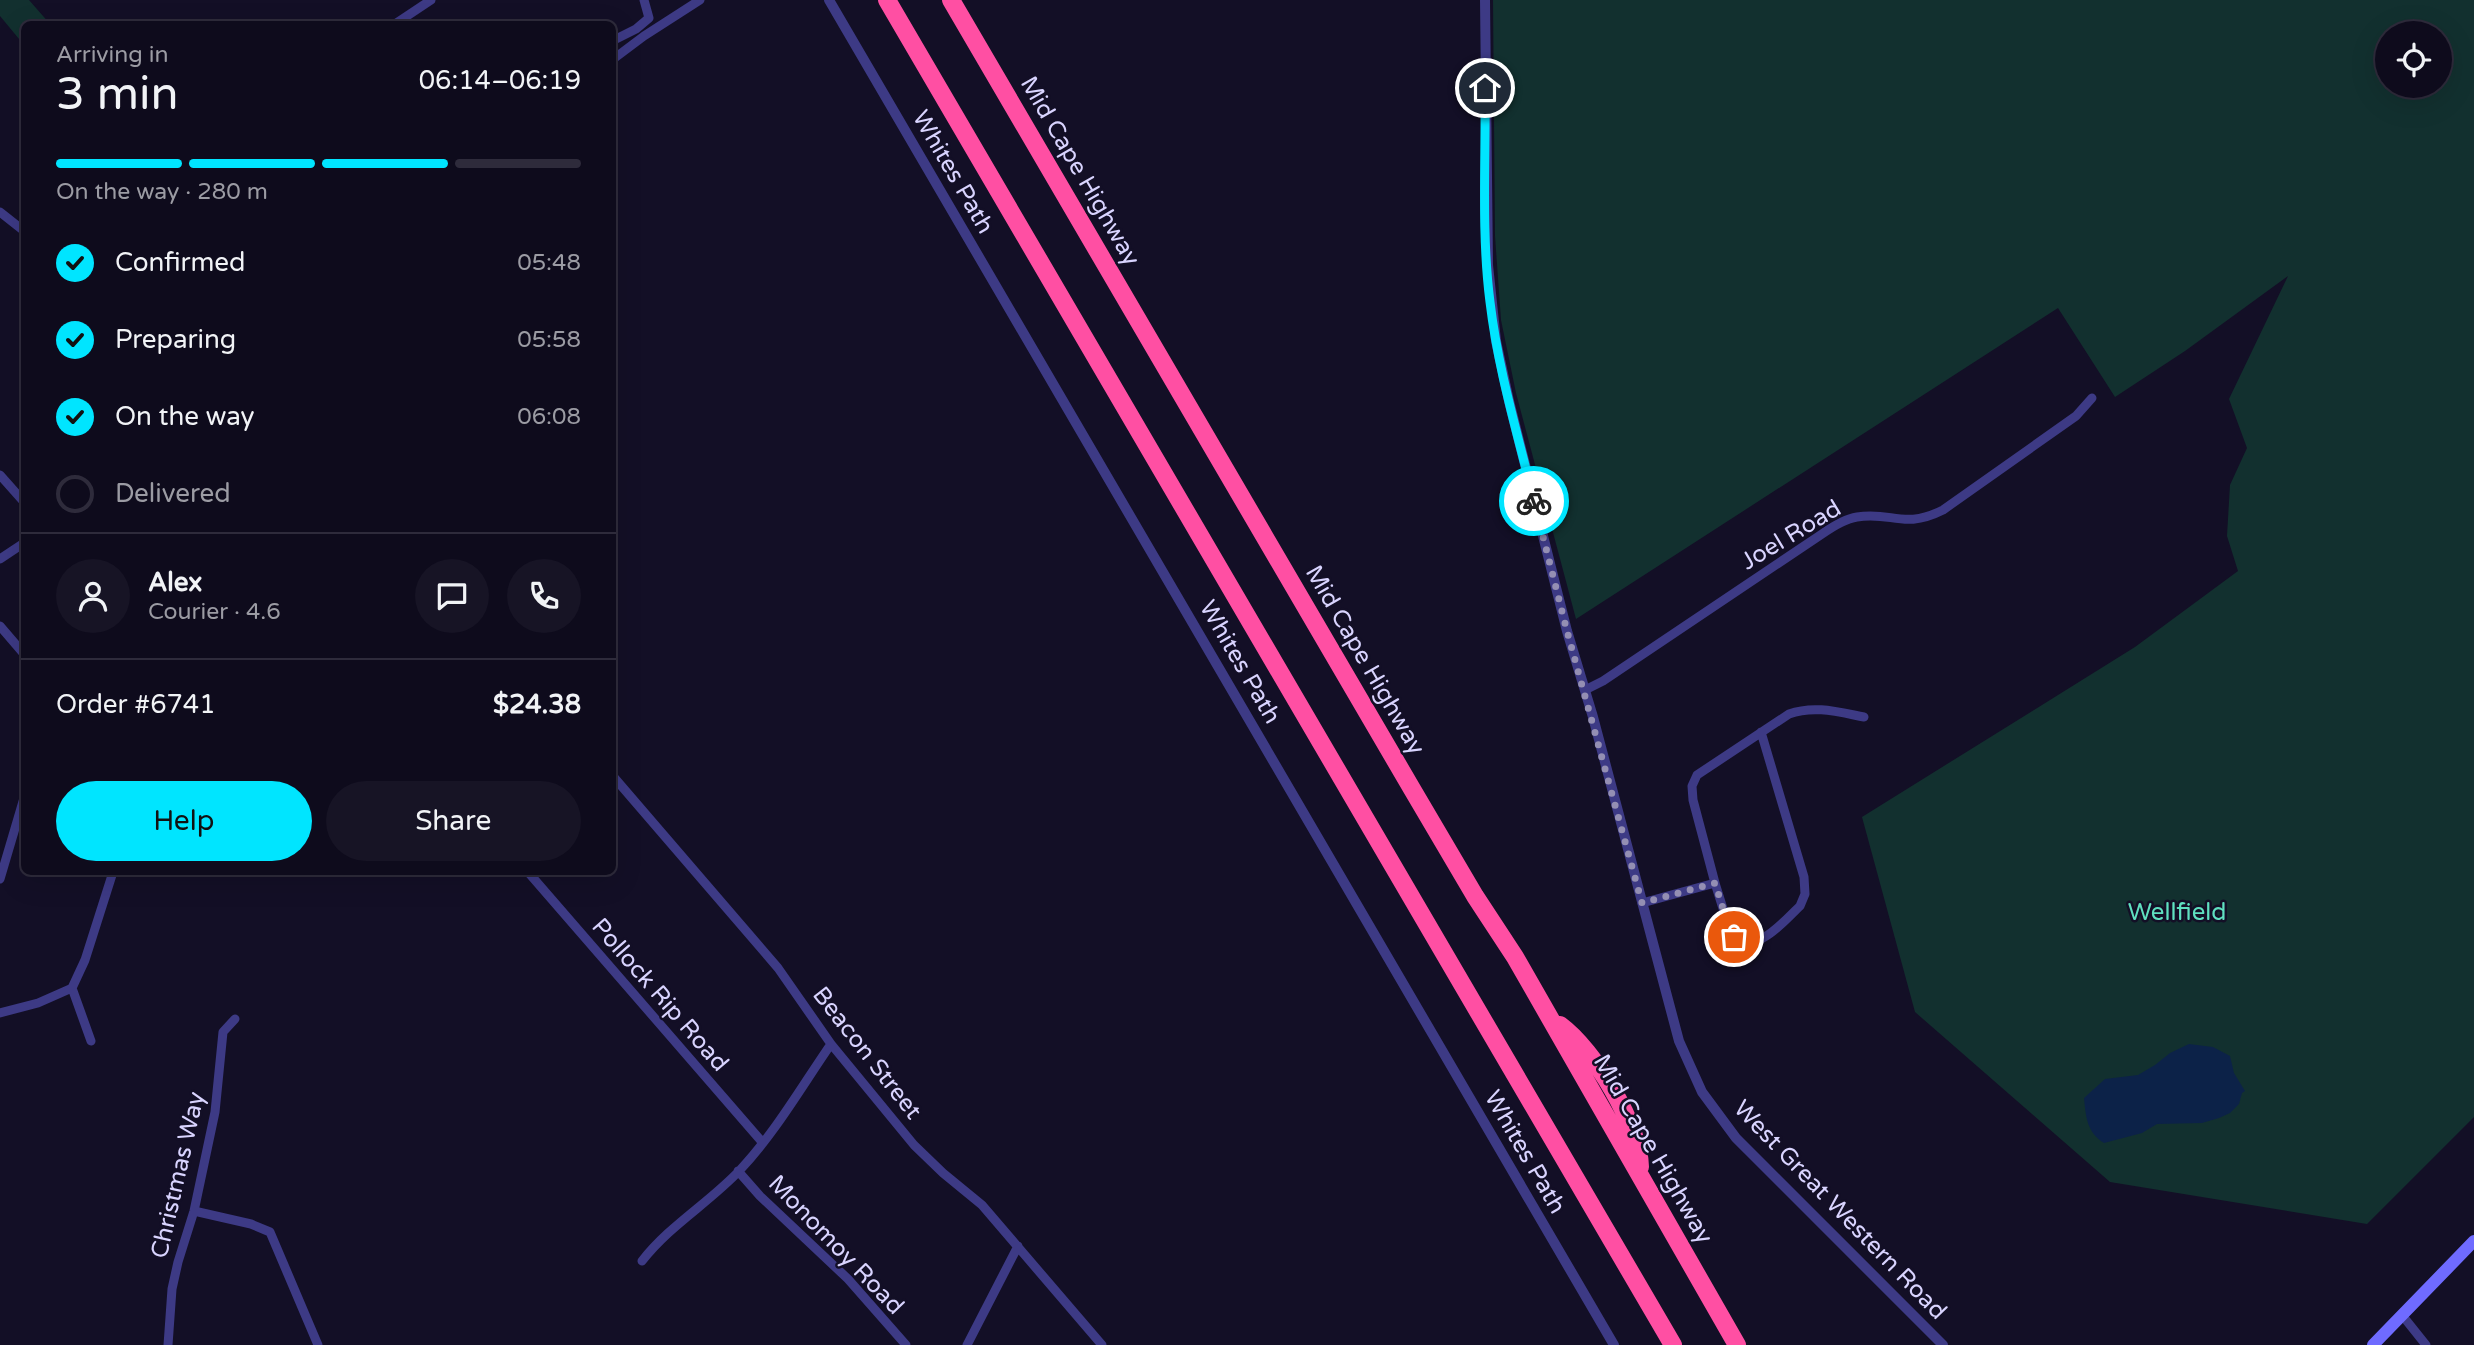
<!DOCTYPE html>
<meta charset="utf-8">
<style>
body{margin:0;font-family:"Varela Round",sans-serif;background:#171425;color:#f1f3f6;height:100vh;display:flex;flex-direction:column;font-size:26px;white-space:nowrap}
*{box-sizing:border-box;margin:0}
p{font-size:23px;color:#9b9ba3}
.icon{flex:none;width:38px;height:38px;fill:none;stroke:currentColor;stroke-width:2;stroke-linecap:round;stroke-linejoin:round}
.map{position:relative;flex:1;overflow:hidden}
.side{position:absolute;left:21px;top:21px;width:595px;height:854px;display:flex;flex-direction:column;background:#0e0b1c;border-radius:10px;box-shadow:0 7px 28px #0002,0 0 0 2px #2e2b3b}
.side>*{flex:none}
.fabs{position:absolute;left:2375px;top:21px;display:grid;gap:14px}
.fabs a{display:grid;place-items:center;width:77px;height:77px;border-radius:50%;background:#0e0b1c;box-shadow:0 7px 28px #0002,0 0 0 2px #2e2b3b;font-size:35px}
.pin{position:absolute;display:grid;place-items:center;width:60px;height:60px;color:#fff;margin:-30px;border:4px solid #fff;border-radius:50%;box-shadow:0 2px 7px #0007}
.courier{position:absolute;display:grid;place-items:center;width:70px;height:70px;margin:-35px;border:5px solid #00e5ff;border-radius:50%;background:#fff;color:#222;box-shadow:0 2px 9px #0007}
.overview em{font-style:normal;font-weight:600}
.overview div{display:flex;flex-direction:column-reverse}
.overview{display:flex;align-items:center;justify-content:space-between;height:119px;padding:0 35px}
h1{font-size:46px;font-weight:600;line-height:52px}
.bar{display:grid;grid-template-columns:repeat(4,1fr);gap:10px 7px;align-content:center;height:84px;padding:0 35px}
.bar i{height:9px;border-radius:5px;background:#2e2b3b}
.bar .on{background:#00e5ff}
.bar p{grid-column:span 4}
.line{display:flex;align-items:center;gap:18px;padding:0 35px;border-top:2px solid #2e2b3b}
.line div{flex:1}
.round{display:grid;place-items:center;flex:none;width:74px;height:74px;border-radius:37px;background:#171425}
ol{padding:0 35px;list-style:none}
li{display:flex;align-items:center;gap:21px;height:77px}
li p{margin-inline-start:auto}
li .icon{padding:7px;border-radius:50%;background:#00e5ff;color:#111;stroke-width:4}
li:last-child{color:#9b9ba3}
li i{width:38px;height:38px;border:4px solid #2e2b3b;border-radius:50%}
.button{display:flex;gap:14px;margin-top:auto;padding:14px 35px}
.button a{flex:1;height:80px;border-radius:42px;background:#00e5ff;color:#111;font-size:28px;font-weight:600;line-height:80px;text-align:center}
.button a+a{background:#171425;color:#f1f3f6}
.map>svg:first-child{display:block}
.green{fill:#12302f;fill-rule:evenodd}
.water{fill:#0c2248}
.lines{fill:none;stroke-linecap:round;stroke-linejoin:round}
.minor{stroke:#3d3a85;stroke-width:9}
.tertiary{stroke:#3d3a85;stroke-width:10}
.secondary{stroke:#6f6bff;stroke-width:12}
.motorway{stroke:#ff4fa3;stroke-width:18}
.done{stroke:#948fb3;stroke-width:7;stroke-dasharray:0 12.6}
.route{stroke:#00e5ff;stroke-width:9}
.labels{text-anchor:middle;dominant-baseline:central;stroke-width:5;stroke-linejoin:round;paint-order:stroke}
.street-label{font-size:24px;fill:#d9d4ff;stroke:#130f26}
.park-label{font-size:24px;fill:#5fe0c0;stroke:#130f26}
</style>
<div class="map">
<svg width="2474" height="1345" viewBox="0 0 2474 1345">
<rect width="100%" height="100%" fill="#130f26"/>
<!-- green -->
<path class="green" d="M0,0H29L50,24H24V45L0,16Z
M1493,0H2474V1117L2367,1224L2110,1182L1915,1012L1862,817L2135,647L2238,571L2227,536L2230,485L2247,448L2229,399L2288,276L2185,351L2115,397L2058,308L1576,619L1516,393L1501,320L1495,236ZM2387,33H2440V86H2387Z"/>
<!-- water -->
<path class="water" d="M2189,1044L2213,1047L2230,1056L2234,1073L2245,1091L2242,1093L2239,1104L2230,1113L2219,1118L2202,1123L2157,1124L2142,1133L2104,1143C2087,1132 2086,1118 2084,1098L2105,1079L2138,1075L2155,1065L2170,1053Z"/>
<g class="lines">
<!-- minor -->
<path class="minor" d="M395,24L431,0
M612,41L636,29L649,18L644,0
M612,60L644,36L700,0
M0,212L24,231
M0,475L24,502
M0,559L24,543
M0,626L24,654
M1585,690L1603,681L1822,534C1832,527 1844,519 1857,517C1892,511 1903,530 1943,510L2076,416L2092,398
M612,775L778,968L831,1044L914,1145L943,1173L982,1205L1102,1345
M528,872L763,1143
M0,879L24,798
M1715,883L1730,931C1754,959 1781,924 1800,906L1805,894L1804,877L1761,732
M1642,903L1715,883L1693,800L1692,786L1697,775L1789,714C1814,705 1838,712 1864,717
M0,1013L38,1003L72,988
M91,1041L72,988L85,960L113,872
M738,1171L760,1196L848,1279L906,1345
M194,1211L251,1224L270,1232L318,1345
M642,1261C670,1225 709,1203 740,1170C775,1133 802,1086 831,1044
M2402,1315L2426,1345
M168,1345L172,1289L178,1262L194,1211L215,1112L223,1032L235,1019
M967,1345L1018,1246"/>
<!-- tertiary -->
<path class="tertiary" d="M829,0L1614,1345
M1485,0L1488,265L1496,341L1509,401L1567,631L1593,717L1679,1041L1702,1092L1736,1138L1943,1345"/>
<!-- secondary -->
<path class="secondary" d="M2373,1345L2474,1241"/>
<!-- motorway -->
<path class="motorway" d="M887,0L1673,1345
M951,0L1412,789L1475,896L1515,957L1737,1345
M1560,1025C1594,1050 1639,1124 1640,1167"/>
</g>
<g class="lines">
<!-- done -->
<path class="done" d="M1534,501L1567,631L1642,903L1715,883L1730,931L1734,937"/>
<!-- route -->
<path class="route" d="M1485,88C1486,159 1481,232 1490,302C1498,370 1518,435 1534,501"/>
</g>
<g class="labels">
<!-- street labels -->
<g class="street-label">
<text transform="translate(1080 171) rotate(60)">Mid Cape Highway</text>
<text transform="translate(953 172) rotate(60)">Whites Path</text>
<text transform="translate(1791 535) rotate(-31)">Joel Road</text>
<text transform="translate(1365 660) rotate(60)">Mid Cape Highway</text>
<text transform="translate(1240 662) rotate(60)">Whites Path</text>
<text transform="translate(660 995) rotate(49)">Pollock Rip Road</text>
<text transform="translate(867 1053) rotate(52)">Beacon Street</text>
<text transform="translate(1653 1149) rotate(60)">Mid Cape Highway</text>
<text transform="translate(1525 1152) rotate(60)">Whites Path</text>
<text transform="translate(178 1175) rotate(-77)">Christmas Way</text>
<text transform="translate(1840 1210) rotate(46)">West Great Western Road</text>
<text transform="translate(836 1245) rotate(46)">Monomoy Road</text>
</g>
<!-- park labels -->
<g class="park-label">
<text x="2177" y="912">Wellfield</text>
</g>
</g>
</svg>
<div class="fabs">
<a><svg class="icon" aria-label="locate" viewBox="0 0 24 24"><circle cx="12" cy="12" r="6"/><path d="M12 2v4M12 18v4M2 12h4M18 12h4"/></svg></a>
</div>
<div class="pin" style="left:1734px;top:937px;background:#ea580c"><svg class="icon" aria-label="bag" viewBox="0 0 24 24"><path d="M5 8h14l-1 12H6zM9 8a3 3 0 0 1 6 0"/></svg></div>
<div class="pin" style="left:1485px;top:88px;background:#1f2937"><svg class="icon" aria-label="home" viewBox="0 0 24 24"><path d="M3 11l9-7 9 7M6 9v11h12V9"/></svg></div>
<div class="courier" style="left:1534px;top:501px"><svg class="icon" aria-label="bike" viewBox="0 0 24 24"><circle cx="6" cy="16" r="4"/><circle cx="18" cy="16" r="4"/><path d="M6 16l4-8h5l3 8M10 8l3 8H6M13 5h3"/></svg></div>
<section class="side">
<div class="overview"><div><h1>3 min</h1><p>Arriving in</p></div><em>06:14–06:19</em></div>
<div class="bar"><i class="on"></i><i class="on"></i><i class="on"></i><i></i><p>On the way · 280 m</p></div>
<ol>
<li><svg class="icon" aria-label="check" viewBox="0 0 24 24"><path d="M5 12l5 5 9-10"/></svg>Confirmed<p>05:48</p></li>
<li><svg class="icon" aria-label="check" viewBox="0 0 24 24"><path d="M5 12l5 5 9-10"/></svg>Preparing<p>05:58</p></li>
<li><svg class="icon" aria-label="check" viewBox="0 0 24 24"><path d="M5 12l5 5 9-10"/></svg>On the way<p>06:08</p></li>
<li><i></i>Delivered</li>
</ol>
<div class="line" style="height:126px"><a class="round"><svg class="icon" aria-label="person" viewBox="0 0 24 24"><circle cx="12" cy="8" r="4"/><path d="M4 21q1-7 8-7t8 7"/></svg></a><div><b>Alex</b><p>Courier · 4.6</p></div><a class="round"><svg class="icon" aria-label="chat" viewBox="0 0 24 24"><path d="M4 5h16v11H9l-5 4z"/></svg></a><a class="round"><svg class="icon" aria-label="phone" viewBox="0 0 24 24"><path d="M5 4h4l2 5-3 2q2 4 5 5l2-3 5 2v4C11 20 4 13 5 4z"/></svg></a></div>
<div class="line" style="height:91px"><div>Order #6741</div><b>$24.38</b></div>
<div class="button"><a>Help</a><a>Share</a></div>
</section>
</div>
